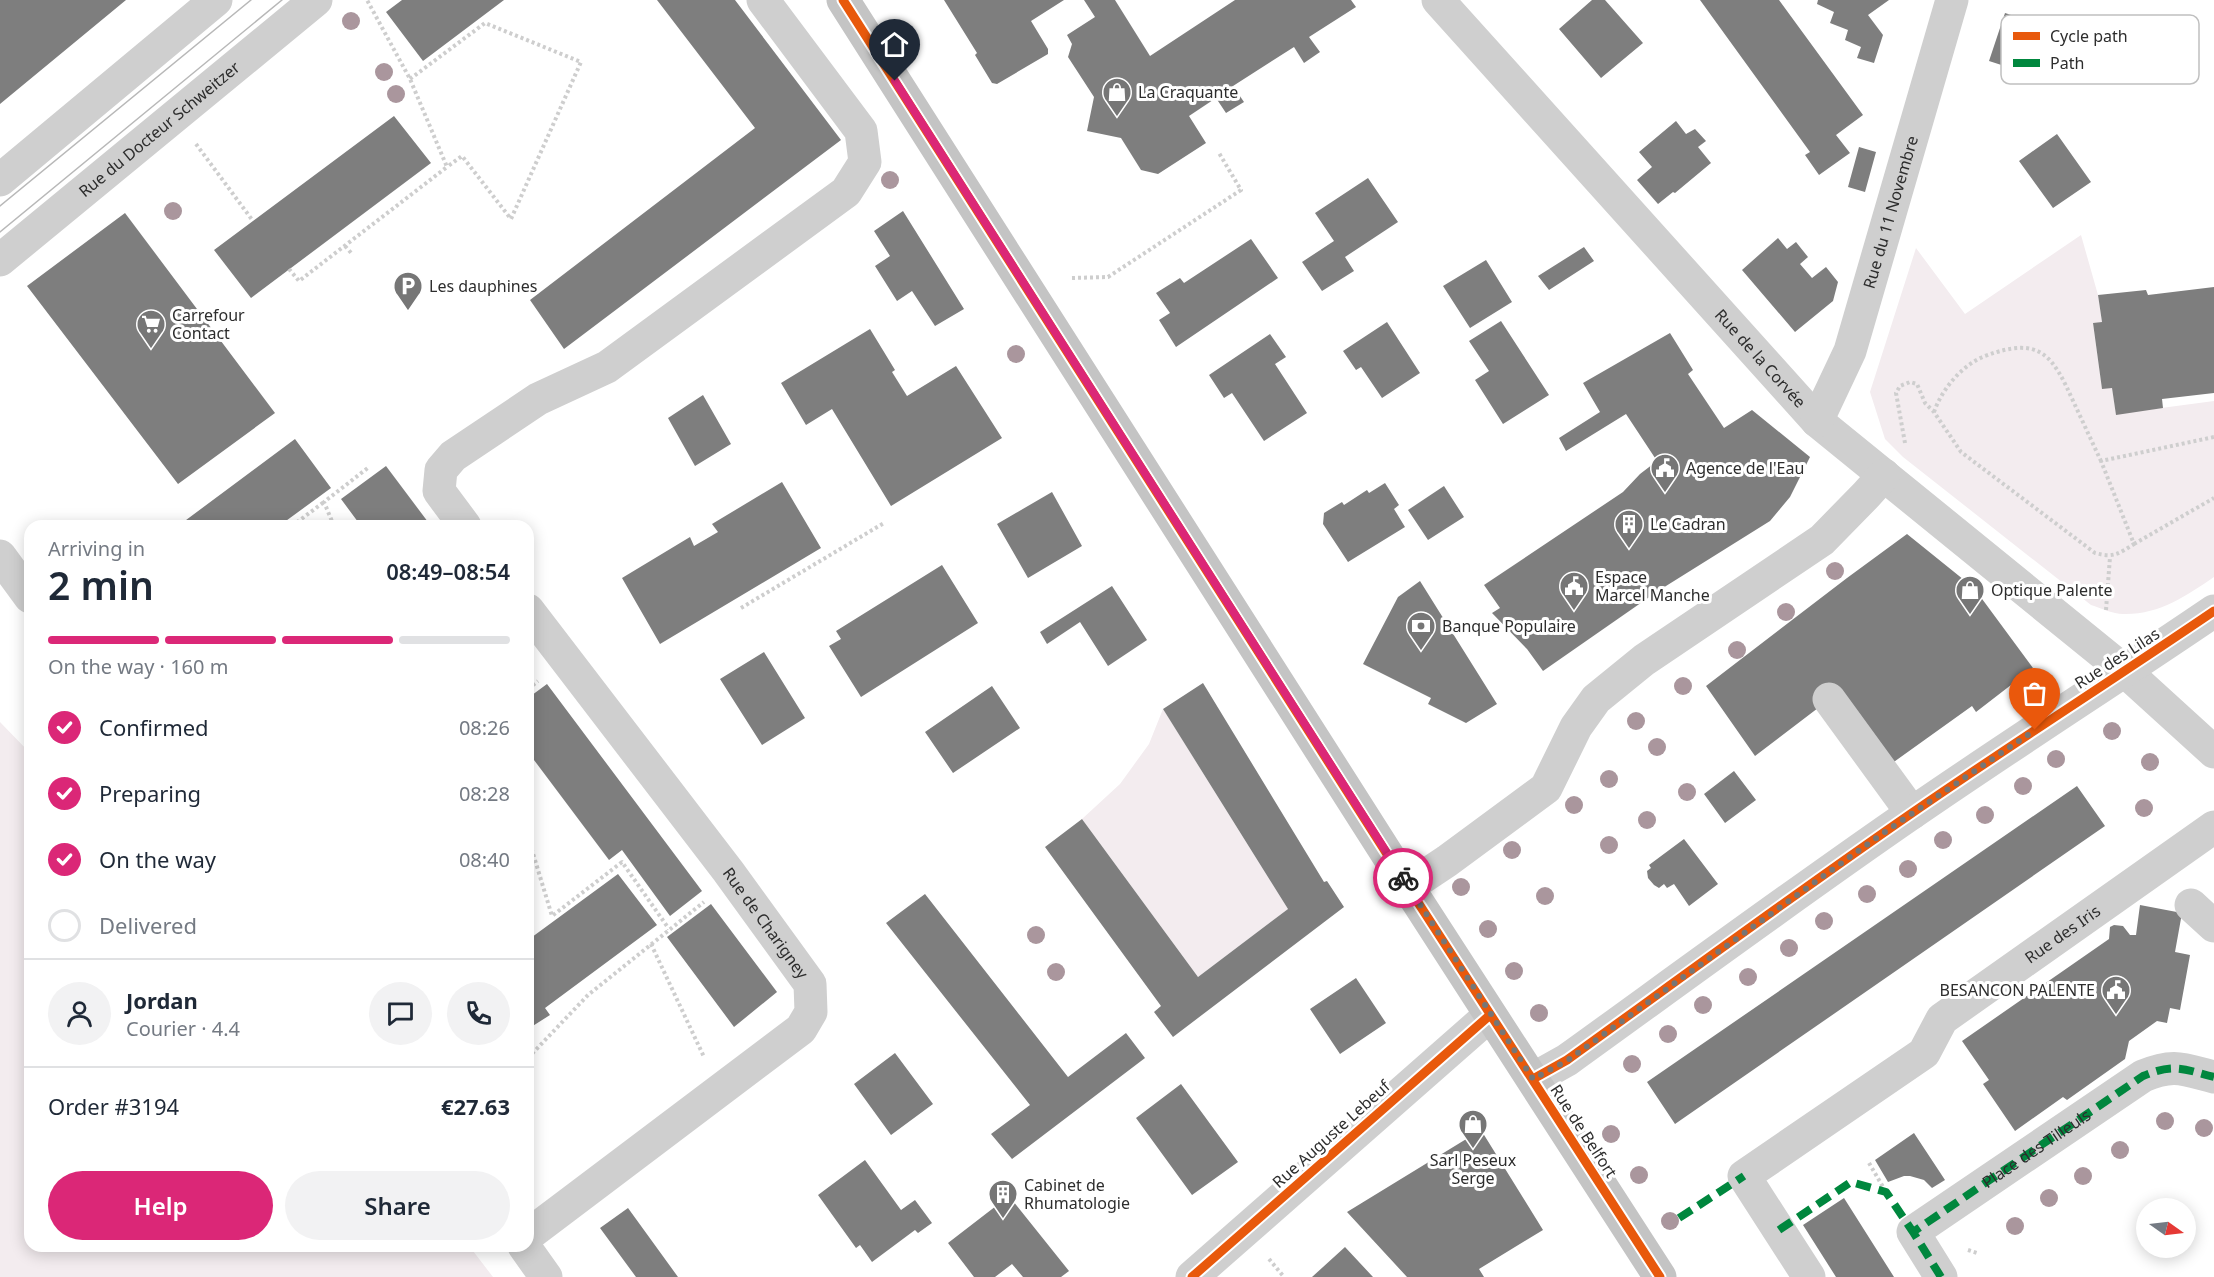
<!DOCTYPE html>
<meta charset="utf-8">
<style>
body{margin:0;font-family:"Noto Sans",sans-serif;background:#f2f2f3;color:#1f2937;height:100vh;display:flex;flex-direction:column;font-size:22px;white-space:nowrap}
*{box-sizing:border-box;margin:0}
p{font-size:20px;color:#747a83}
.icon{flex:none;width:33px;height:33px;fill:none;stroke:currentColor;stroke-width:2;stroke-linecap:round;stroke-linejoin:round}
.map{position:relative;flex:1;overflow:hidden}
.panel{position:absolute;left:24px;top:520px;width:510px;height:732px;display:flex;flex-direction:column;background:#fff;border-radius:18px;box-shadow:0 3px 15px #0003}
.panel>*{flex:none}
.needle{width:39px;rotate:104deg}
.controls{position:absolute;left:2136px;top:1198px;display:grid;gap:12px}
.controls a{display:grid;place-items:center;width:60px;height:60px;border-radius:50%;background:#fff;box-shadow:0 3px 15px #0003;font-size:30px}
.pin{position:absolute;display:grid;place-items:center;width:51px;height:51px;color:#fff;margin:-62px -26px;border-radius:50% 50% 50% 0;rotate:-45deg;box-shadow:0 0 6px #0007}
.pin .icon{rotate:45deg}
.courier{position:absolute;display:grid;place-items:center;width:60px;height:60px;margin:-30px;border:4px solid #db2777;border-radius:50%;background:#fff;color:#222;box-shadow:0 2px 8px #0007}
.overview em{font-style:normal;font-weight:600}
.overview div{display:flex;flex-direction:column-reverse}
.overview{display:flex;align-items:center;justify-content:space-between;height:102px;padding:0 24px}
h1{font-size:39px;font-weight:600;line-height:45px}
.bar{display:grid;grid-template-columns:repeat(4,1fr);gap:9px 6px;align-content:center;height:72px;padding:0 24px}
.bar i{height:8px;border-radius:4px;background:#e0e1e3}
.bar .current{background:#db2777}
.bar p{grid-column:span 4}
.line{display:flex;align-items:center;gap:15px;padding:0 24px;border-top:2px solid #e0e1e3}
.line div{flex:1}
.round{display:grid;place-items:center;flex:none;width:63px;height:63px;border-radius:32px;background:#f2f2f3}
ol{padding:0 24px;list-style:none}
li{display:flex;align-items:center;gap:18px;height:66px}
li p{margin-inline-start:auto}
li .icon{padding:6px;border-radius:50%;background:#db2777;color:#fff;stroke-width:4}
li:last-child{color:#747a83}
li i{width:33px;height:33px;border:3px solid #e0e1e3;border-radius:50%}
.primary-button{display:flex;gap:12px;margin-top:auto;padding:12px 24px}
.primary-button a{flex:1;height:69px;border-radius:36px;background:#db2777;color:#fff;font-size:24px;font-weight:600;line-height:69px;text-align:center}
.primary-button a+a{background:#f2f2f3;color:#1f2937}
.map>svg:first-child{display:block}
.green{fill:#f3ecef}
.building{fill:#7e7e7e}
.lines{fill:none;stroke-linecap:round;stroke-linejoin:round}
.path{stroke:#cecece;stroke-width:4;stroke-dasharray:3 3;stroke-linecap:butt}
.minor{stroke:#cfcfcf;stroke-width:33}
.major{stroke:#c4c4c4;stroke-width:33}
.tram{stroke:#b8b8b8;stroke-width:1.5}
.quiet{stroke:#00873e;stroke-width:8;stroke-dasharray:15 8;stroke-linecap:butt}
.cycleway-casing{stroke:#fff;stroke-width:13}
.cycleway{stroke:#e8590c;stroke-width:9}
.tree{fill:#aa969d}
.done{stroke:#767676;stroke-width:6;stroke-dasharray:0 10.8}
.route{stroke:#db2777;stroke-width:8}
.labels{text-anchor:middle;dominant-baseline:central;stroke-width:6;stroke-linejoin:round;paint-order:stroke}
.poi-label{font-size:16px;fill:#2d2d2d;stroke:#fff;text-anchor:start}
.street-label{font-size:16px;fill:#2d2d2d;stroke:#fff}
.key{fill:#fff;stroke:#c0c0c0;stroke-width:1.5}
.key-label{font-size:16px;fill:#2d2d2d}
</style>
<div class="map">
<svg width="2214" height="1277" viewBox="0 0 2214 1277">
<rect width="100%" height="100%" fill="#fff"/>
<!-- green -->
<path class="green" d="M2081,235L2098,295L2102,322L2093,324L2102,388H2112L2116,414L2214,401V577C2186,596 2159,615 2123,614C2113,614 2101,608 2091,605L1903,457L1885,439L1870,392L1916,248L1965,314Z
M1163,709L1288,909L1198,977L1082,819L1120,784L1149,744Z
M0,722L30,753V1246L470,1247L493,1277H0Z"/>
<!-- building -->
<path class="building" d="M0,0H126L0,104Z
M402,0H504L423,61L386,12Z
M657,0H735L841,140L564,349L530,300L755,128Z
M944,0H1064L1031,21L1048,49V54L997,84L992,83L975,55L977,53Z
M1084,0H1115L1150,56L1235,0H1351L1356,7L1309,37L1320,52L1304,63L1294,47L1233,86L1244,102L1226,113L1216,98L1189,116L1206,143L1158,174L1141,170L1121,138L1087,131L1094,97L1068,57L1072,44L1067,35L1095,17Z
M1592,0H1605L1643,43L1601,78L1559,29Z
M1700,0H1779L1863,115L1836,135L1850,153L1819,175L1805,155L1810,152Z
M1818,0H1889L1868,15L1883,35L1874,63L1857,58L1861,47L1845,40L1848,30L1830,23L1834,12L1817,4Z
M2005,13L2055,29L2053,34L2076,41L2063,79L2041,72L2039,77L1989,61Z
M394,116L431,163L251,298L214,250Z
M1676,121L1686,134L1695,129L1706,141L1698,147L1711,163L1675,193L1673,192L1658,204L1637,180L1652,167L1639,152Z
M2057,134L2091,182L2053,208L2019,161Z
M1859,147L1876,152L1865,192L1848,187Z
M1368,178L1398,222L1345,257L1354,271L1322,291L1302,262L1334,241L1315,213Z
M903,211L964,309L935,326L912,291L897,301L875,266L890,256L874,231Z
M125,213L275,413L178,484L27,286Z
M1778,238L1787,249L1796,242L1808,257L1800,264L1812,278L1826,267L1838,282L1833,301L1795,332L1742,270Z
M1251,239L1278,278L1176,347L1159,320L1170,313L1156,293L1180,278L1184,283Z
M1584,247L1594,261L1549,290L1538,276Z
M1486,260L1512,302L1470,328L1443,286Z
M2214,287V393L2162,399L2163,408L2116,415L2112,388L2102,389L2093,323L2102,322L2098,295L2146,290L2148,295Z
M1501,321L1549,395L1503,424L1475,380L1489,371L1469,341Z
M1387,322L1420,373L1382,398L1361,367L1356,370L1343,351Z
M870,329L895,370L892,372L907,396L956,366L1002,438L891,506L832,409L806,425L781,383Z
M1670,333L1693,370L1688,374L1724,428L1752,410L1810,457L1790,497L1770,521L1658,591L1543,671L1527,649L1492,613L1500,608L1484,585L1623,492L1640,474L1657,461L1626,414L1566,451L1559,438L1600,412L1583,383Z
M1270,334L1286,357L1275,364L1307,413L1264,441L1232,393L1224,398L1209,375Z
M703,395L731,444L695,466L668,418Z
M295,439L331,488L279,526H178Z
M386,466L431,526H361L341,499Z
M782,482L821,548L660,644L622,578L690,537L694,546L718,532L712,524Z
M1385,483L1399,505L1394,509L1405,527L1348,562L1323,524L1324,513L1342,502L1344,505L1367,490L1369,493Z
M1444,486L1464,517L1428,540L1408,510Z
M1052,492L1082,546L1028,578L997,524Z
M1907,534L1974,588L2033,668L1976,712L1972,706L1891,764L1839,692L1755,756L1706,686L1847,578Z
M942,565L978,623L861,697L829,646L841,639L836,631Z
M1420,581L1497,704L1466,723L1428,704L1431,698L1363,664L1398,597Z
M1112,586L1147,640L1108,666L1080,622L1047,644L1040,632Z
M764,652L805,718L762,745L720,679Z
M1203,683L1324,882L1327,881L1344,907L1173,1037L1154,1012L1161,1006L1045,847L1082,819L1198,977L1288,909L1163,709Z
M547,684L702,891L670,916L622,850L609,860L528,752V698Z
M992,686L1020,728L953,773L925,732Z
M1734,771L1756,800L1725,823L1704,794Z
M2077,786L2105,826L1675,1124L1647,1082Z
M1684,839L1718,884L1689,906L1674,884L1667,888L1664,884L1659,888L1654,885L1648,878L1647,871L1651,868L1649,865Z
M618,874L657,925L545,1008L550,1015L528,1029V940Z
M925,894L1068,1077L1126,1033L1145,1058L1012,1159L991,1134L1030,1105L886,923Z
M711,904L777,992L734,1027L667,937Z
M2140,905L2182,913L2175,952L2190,955L2180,1010L2170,1008L2167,1023L2157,1021L2129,1041L2125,1059L2067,1100L2063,1097L2015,1131L1983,1084L1989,1080L1962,1041L2109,939L2110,927L2114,925L2123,926L2130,935H2136Z
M1356,978L1386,1023L1340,1054L1310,1009Z
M895,1053L933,1104L891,1135L854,1084Z
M1181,1084L1238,1162L1192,1195L1136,1118Z
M1481,1130L1543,1230L1479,1269L1484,1277H1407L1347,1212Z
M1914,1133L1945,1180L1932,1188L1924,1180L1910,1176H1904L1888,1182L1875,1160Z
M865,1160L901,1210L915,1200L932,1223L918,1233L915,1230L872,1262L860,1245L856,1248L818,1195Z
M1009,1196L1069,1271L1061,1277H1023L1012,1264L995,1277H974L948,1243Z
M1844,1198L1894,1277H1836L1803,1225Z
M628,1208L678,1277H636L600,1228Z
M1345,1247L1373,1277H1312Z"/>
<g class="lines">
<!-- path -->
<path class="path" d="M410,79L485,23L581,62L511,219L462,156L447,167
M196,144L253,221
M345,246L353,255
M289,269L299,281L447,167L410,79L367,0
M1072,278L1108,277L1241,190L1219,153
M1934,412C1942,389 1962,365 1985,356C2041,335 2053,356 2074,403C2083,422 2092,442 2101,461
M1905,443L1896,393L1900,386L1910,382L1917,384L1925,403L1934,412L1961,452L2095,553C2114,558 2118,554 2134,544L2101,461L2214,437
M292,526L324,502
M334,526L324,502L369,467
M2134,544L2214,498
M741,608L884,523
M2106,610L2110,557
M528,689L538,681
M528,837L552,916L622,862L669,929
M651,944L704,1057
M528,1058L588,995L704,902
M1869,1163L1886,1192
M1968,1250L1977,1253
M1269,1259L1284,1277"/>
<!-- minor -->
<g class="minor">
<path id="s1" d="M1438,0L1817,421L2126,672L2214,752"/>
<path d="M0,180L216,0"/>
<path id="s2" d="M0,260L316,0"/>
<path id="s3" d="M1817,421L1850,351L1952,0"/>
<path d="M465,526L439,491L441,470L453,456L538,399L607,367L846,192L865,162L861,131L763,0"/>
<path d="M0,556L30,597"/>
<path id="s4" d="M528,610L728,871L810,984L811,1012L801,1029L528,1235"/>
<path d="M1829,699L1912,813"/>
<path d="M1408,887L1447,861L1546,788L1576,727L1596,699L1644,660L1822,540L1866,495L1884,475"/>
<path d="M2191,905L2214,926"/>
<path d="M1533,1079L1567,1060C1682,977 1796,893 1912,813C2012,744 2114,679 2214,611"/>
<path d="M524,1246L546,1277"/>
<path d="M1192,1277L1490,1015"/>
<path id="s5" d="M1809,1277L1744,1176L1924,1053L1942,1019L2214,827"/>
<path id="s6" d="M1941,1277L1913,1232L2143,1076C2174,1063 2183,1069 2214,1077"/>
</g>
<!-- major -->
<path class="major" d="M843,0L1408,887L1660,1277"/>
<!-- tram -->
<path class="tram" d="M0,206L251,0
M0,232L282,0"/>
<!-- quiet -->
<path class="quiet" d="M1679,1218L1744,1176
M1779,1230L1851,1182L1886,1192L1913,1232
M1941,1277L1913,1232L2143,1076C2174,1063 2183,1069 2214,1077"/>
<!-- cycleway casing -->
<g class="cycleway-casing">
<path id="cycleway" d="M843,0L1408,887L1660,1277
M1533,1079L1567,1060C1682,977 1796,893 1912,813C2012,744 2114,679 2214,611
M1192,1277L1490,1015"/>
</g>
<!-- cycleway -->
<use href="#cycleway" class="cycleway"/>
</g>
<!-- trees -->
<g class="tree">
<circle cx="351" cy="21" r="9"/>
<circle cx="384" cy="72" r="9"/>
<circle cx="396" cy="94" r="9"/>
<circle cx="890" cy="180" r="9"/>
<circle cx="173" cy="211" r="9"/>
<circle cx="1016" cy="354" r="9"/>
<circle cx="1835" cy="571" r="9"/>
<circle cx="1786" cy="612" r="9"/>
<circle cx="1737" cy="650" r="9"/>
<circle cx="1683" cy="686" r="9"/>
<circle cx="1636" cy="721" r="9"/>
<circle cx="2112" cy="731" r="9"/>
<circle cx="1657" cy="747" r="9"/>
<circle cx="2056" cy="759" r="9"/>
<circle cx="2150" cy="762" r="9"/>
<circle cx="1609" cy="779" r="9"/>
<circle cx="2023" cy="786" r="9"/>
<circle cx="1687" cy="792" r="9"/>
<circle cx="1574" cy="805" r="9"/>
<circle cx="2144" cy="808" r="9"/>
<circle cx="1985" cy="815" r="9"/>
<circle cx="1647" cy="820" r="9"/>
<circle cx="1943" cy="840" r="9"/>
<circle cx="1609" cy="845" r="9"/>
<circle cx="1512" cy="850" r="9"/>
<circle cx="1908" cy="869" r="9"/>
<circle cx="1461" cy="887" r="9"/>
<circle cx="1867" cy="894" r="9"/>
<circle cx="1545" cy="896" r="9"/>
<circle cx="1824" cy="921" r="9"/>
<circle cx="1488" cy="929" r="9"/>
<circle cx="1036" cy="935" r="9"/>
<circle cx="1789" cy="948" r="9"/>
<circle cx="1514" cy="971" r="9"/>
<circle cx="1056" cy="972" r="9"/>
<circle cx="1748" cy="977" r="9"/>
<circle cx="1703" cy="1005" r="9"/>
<circle cx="1539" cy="1013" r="9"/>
<circle cx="1668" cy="1034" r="9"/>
<circle cx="1632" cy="1064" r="9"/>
<circle cx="2165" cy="1121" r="9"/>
<circle cx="2204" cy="1128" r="9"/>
<circle cx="1611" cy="1134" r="9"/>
<circle cx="2120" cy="1150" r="9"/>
<circle cx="1639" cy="1175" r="9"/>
<circle cx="2083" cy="1176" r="9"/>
<circle cx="2049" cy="1198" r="9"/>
<circle cx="1670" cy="1221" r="9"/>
<circle cx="2015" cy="1226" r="9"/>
</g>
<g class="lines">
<!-- done -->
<path class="done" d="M1403,878L1533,1079L1568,1060L1879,836L2035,730"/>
<!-- route -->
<path class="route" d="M895,81L1403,878"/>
</g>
<!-- icons -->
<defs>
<g id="shop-pin" transform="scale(1.5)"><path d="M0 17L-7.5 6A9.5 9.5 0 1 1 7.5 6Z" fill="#767676" stroke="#fff"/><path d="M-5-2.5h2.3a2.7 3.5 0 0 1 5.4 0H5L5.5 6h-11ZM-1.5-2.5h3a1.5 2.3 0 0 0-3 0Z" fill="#fff"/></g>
<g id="parking-pin" transform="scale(1.5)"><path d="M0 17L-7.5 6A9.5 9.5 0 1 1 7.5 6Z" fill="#767676" stroke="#fff"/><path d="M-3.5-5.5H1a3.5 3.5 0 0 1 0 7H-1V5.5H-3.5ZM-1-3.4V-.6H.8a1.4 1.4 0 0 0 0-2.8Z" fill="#fff"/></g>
<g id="supermarket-pin" transform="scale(1.5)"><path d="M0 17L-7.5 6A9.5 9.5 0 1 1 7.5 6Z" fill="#767676" stroke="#fff"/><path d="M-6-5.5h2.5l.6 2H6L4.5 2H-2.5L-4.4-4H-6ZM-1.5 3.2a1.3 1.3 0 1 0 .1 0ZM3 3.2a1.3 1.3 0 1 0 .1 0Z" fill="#fff"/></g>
<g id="civic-pin" transform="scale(1.5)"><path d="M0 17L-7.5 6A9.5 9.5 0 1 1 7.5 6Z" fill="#767676" stroke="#fff"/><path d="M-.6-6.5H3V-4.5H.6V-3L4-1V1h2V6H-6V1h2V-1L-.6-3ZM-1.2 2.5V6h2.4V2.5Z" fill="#fff"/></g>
<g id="building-pin" transform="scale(1.5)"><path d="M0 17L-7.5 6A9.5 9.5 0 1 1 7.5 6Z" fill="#767676" stroke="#fff"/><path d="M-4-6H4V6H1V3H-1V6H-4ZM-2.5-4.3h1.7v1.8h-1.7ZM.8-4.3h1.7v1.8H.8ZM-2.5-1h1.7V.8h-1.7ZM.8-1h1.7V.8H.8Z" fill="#fff"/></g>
<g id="bank-pin" transform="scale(1.5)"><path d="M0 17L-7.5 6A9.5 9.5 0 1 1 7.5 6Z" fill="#767676" stroke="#fff"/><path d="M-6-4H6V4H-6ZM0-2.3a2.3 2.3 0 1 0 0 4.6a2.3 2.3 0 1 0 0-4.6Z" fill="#fff"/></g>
</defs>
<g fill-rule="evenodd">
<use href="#shop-pin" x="1117" y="92"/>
<use href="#parking-pin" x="408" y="286"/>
<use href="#supermarket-pin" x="151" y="324"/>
<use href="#civic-pin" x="1665" y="468"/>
<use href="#building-pin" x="1629" y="524"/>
<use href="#civic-pin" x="1574" y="586"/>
<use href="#shop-pin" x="1970" y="590"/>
<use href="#bank-pin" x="1421" y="626"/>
<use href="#civic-pin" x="2116" y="990"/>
<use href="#shop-pin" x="1473" y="1124"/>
<use href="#building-pin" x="1003" y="1194"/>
</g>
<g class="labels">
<!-- poi labels -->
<g class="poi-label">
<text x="1138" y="92">La Craquante</text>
<text x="429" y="286">Les dauphines</text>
<text x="172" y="315">Carrefour<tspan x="172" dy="18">Contact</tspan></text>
<text x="1686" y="468">Agence de l'Eau</text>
<text x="1650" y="524">Le Cadran</text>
<text x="1595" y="577">Espace<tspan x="1595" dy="18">Marcel Manche</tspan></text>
<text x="1991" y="590">Optique Palente</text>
<text x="1442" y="626">Banque Populaire</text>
<text x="2095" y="990" text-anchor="end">BESANCON PALENTE</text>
<text x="1473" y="1160" text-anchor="middle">Sarl Peseux<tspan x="1473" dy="18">Serge</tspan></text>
<text x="1024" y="1185">Cabinet de<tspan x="1024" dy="18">Rhumatologie</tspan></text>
</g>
<!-- street labels -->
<g class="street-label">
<text stroke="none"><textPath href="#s2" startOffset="206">Rue du Docteur Schweitzer</textPath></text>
<text stroke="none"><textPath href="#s3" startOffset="222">Rue du 11 Novembre</textPath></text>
<text stroke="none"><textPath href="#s1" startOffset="482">Rue de la Corvée</textPath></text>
<text transform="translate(2117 658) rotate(-33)">Rue des Lilas</text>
<text stroke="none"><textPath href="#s4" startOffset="393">Rue de Charigney</textPath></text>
<text stroke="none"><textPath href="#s5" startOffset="524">Rue des Iris</textPath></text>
<text transform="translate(1584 1131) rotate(57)">Rue de Belfort</text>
<text transform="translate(1331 1134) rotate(-42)">Rue Auguste Lebeuf</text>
<text stroke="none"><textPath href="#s6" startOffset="202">Place des Tilleuls</textPath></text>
</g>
</g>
<!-- legend -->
<rect x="2001" y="15" width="198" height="69" rx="9" class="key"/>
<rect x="2013" y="32" width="27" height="8" fill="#e8590c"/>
<rect x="2013" y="59" width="27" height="8" fill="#00873e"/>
<g class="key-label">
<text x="2050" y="42">Cycle path</text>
<text x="2050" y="69">Path</text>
</g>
</svg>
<div class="controls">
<a><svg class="needle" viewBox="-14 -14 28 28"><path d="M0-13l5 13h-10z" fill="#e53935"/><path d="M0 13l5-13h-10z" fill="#747a83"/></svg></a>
</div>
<div class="pin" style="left:2035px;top:730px;background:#ea580c"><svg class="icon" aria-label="bag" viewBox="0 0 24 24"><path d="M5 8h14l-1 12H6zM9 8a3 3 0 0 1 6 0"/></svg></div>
<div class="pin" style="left:895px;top:81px;background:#1f2937"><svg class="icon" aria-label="home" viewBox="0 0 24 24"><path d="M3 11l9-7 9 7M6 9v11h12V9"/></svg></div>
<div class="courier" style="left:1403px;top:878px"><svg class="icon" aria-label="bike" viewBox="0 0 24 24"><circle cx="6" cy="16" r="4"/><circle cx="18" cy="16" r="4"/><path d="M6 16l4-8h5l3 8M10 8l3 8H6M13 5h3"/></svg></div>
<section class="panel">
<div class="overview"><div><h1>2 min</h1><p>Arriving in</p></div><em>08:49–08:54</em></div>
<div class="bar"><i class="current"></i><i class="current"></i><i class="current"></i><i></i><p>On the way · 160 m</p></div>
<ol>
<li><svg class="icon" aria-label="check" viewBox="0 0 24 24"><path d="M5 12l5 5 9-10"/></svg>Confirmed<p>08:26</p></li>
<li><svg class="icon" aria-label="check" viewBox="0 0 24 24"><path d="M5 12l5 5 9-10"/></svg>Preparing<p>08:28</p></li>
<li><svg class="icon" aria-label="check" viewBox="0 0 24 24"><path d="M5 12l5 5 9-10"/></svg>On the way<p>08:40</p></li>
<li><i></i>Delivered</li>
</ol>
<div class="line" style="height:108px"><a class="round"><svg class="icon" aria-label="person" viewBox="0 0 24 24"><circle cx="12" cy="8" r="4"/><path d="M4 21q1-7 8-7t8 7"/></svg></a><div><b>Jordan</b><p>Courier · 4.4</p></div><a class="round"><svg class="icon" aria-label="chat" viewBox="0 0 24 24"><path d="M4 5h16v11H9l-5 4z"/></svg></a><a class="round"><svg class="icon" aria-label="phone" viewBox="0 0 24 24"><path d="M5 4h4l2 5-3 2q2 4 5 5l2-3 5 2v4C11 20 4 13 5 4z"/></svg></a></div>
<div class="line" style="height:78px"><div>Order #3194</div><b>€27.63</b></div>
<div class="primary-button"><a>Help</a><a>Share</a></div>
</section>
</div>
